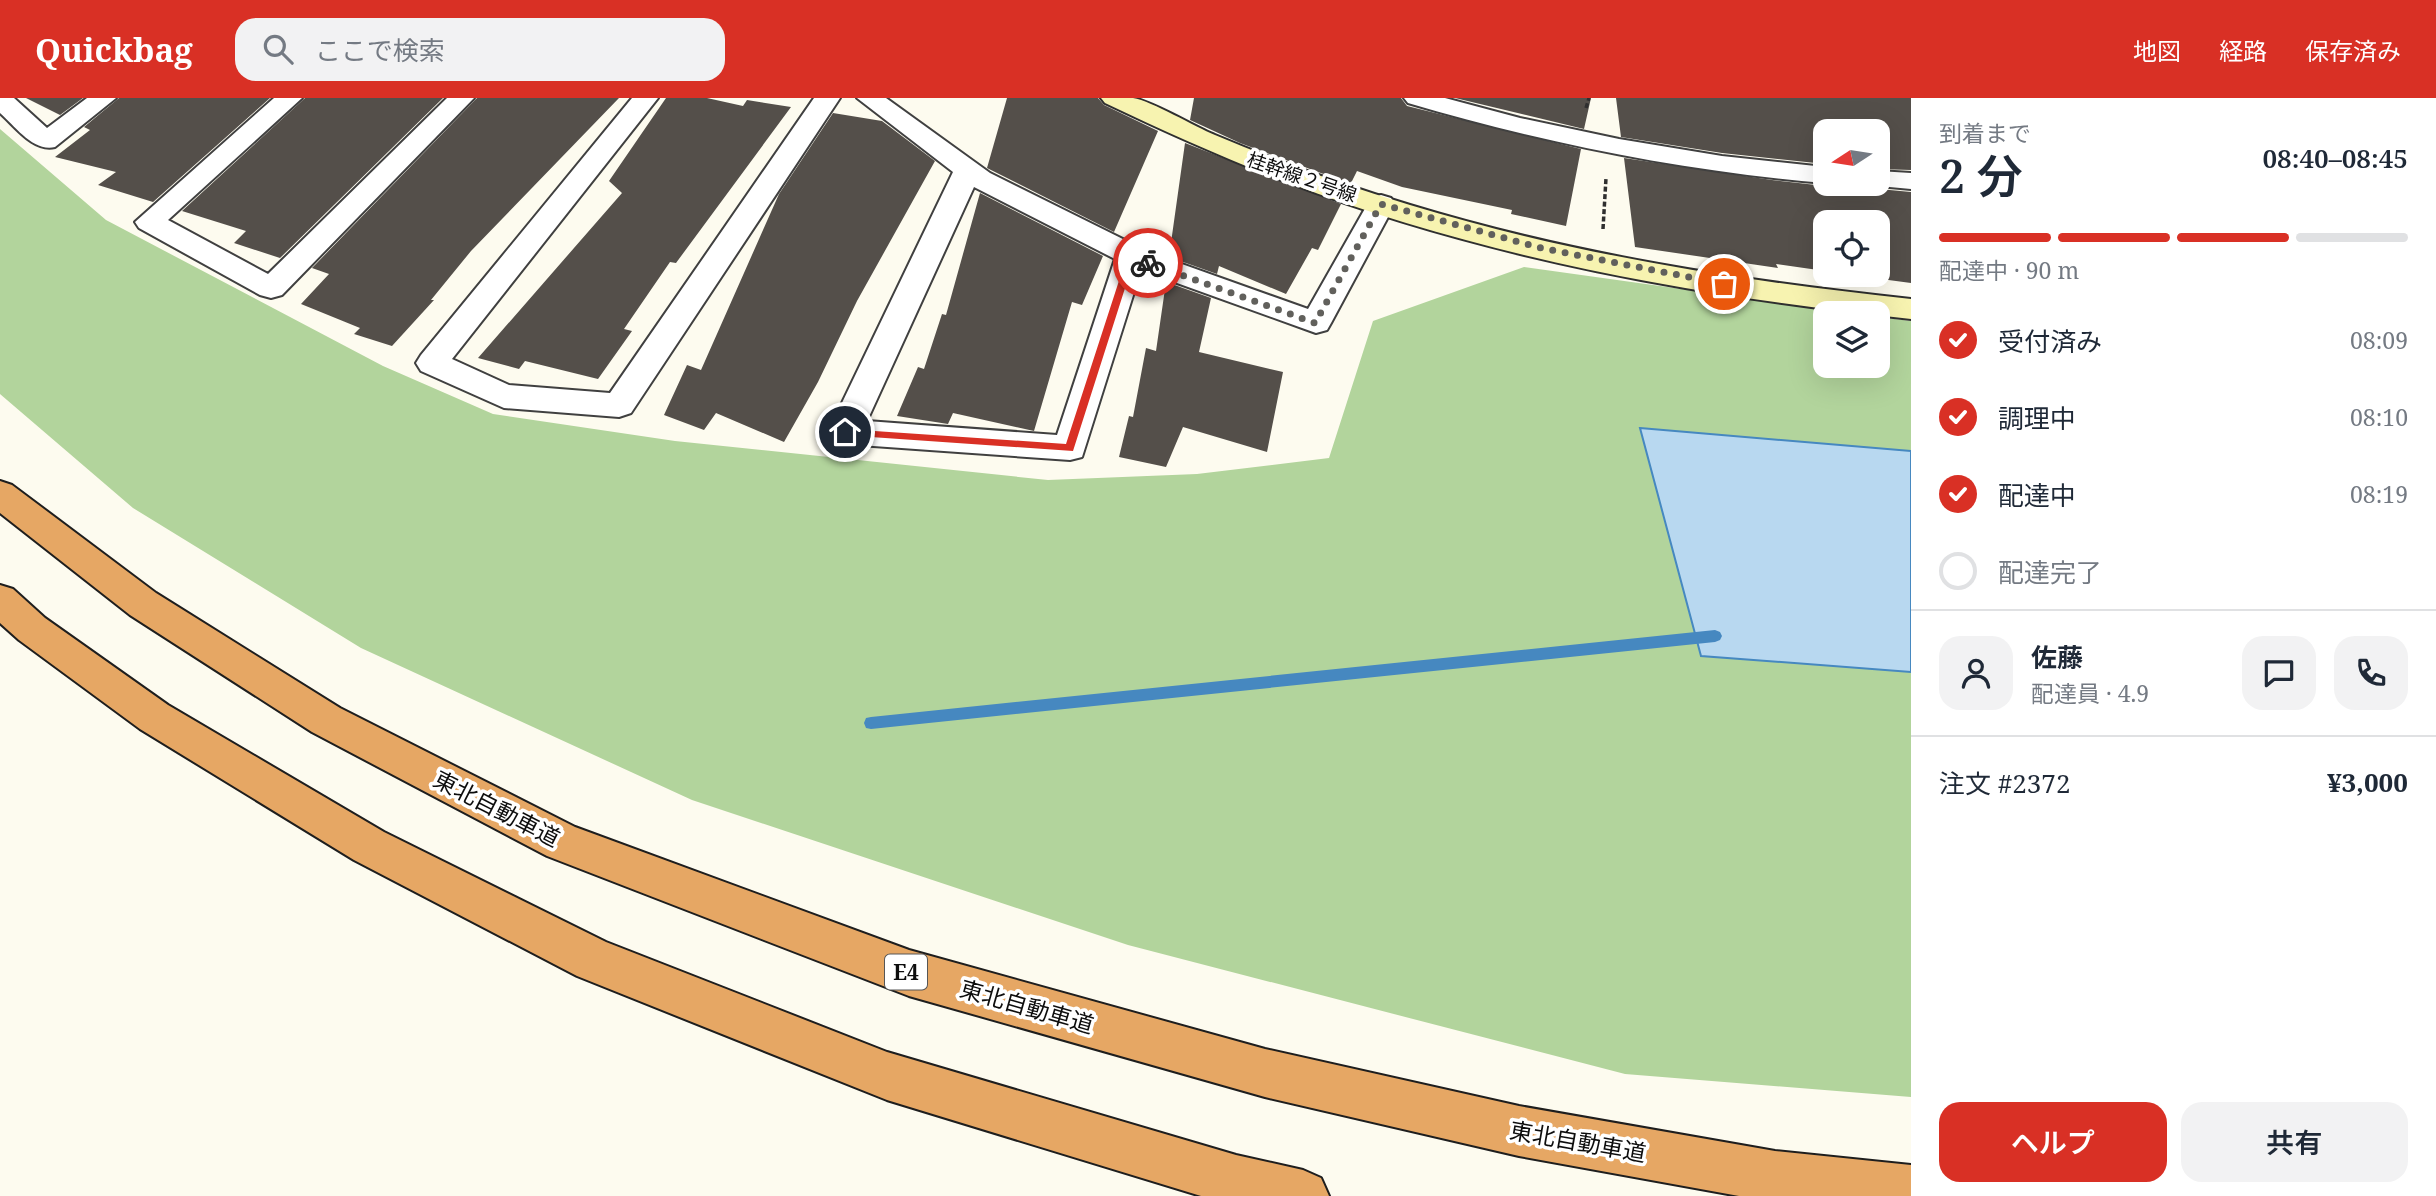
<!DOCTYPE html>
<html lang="ja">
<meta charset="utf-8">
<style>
body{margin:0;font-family:"Noto Serif","Noto Sans JP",serif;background:#f2f2f3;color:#1f2937;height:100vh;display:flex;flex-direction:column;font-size:26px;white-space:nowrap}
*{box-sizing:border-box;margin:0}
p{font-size:23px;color:#747a83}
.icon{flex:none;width:38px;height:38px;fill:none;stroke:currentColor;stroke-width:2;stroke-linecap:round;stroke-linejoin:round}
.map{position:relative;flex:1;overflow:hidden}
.drawer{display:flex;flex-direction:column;background:#fff;width:525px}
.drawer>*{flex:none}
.needle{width:46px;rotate:258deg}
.controls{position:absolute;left:1813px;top:21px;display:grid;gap:14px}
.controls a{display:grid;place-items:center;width:77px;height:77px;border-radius:14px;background:#fff;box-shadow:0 7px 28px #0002;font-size:35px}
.pin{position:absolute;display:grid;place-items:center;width:60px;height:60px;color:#fff;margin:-30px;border:4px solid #fff;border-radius:50%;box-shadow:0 2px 7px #0007}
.courier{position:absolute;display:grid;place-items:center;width:70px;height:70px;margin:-35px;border:5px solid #d93025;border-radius:50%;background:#fff;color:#222;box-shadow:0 2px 9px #0007}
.summary em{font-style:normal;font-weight:600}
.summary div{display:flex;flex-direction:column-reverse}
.summary{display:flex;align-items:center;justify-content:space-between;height:119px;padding:0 28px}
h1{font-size:46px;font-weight:600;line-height:52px}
.bar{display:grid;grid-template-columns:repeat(4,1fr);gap:10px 7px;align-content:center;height:84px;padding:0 28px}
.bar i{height:9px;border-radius:5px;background:#e0e1e3}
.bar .current{background:#d93025}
.bar p{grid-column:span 4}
.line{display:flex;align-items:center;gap:18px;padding:0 28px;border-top:2px solid #e0e1e3}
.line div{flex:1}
.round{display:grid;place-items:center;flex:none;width:74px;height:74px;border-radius:21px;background:#f2f2f3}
ol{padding:0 28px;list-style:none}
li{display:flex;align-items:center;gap:21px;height:77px}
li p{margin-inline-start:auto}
li .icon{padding:7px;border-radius:50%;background:#d93025;color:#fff;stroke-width:4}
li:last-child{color:#747a83}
li i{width:38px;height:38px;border:4px solid #e0e1e3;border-radius:50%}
.primary-button{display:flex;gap:14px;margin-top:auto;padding:14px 28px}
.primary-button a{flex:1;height:80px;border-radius:21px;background:#d93025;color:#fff;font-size:28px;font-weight:600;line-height:80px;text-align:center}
.primary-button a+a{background:#f2f2f3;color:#1f2937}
header{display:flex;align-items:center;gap:42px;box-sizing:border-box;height:98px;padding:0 35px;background:#d93025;color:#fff}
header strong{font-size:33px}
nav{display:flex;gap:38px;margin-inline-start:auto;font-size:24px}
.search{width:490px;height:63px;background:#f2f2f3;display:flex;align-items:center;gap:18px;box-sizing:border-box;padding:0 24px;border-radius:21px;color:#747a83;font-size:26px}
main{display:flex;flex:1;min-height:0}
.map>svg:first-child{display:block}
.forest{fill:#b2d49c}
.water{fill:#b8d8f0;stroke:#4688c0;stroke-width:2}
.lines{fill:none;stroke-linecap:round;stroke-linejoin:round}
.stream{fill:#4688c0;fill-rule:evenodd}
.building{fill:#544f4a}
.street-casing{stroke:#404040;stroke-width:4}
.secondary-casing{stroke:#2f2f2f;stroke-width:4}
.highway-casing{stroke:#1e1e1e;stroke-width:4}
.path{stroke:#2f2f2f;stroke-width:3.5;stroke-dasharray:5 2.5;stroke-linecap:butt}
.street{fill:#fff;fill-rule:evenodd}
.secondary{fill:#f7f3b0;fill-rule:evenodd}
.highway{fill:#e6a764;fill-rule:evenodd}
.route{fill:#d93025}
.done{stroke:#61605c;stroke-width:7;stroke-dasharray:0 12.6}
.labels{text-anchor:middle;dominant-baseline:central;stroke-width:7;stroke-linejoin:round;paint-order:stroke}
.far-street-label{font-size:19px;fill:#0d0d0d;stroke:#fff}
.shield{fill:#fff;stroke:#565656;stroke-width:2}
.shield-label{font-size:21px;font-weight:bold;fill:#0d0d0d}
.street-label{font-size:23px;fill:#0d0d0d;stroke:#fff}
</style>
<header>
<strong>Quickbag</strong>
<div class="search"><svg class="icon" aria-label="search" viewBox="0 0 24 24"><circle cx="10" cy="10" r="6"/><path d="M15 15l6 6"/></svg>ここで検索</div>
<nav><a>地図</a><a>経路</a><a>保存済み</a></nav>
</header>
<main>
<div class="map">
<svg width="1911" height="1098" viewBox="0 0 1911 1098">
<rect width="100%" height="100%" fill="#fdfbef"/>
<!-- forest -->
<path class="forest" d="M0,31L106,122L383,268L493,316L675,343L1048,382L1197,376L1329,360L1373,223L1524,169L1853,215H1825V268H1878V219L1911,223V999L1625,976L1128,847L692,702L361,550L133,410L0,296Z"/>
<!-- water -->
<path class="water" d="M1640,330L1911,353V574L1701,558Z"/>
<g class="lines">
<!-- stream -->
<path class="stream" d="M1715,532L1720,534L1722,538L1720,542L1715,544L871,631L866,630L864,625L866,620L871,619Z"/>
</g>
<!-- building -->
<path class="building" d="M26,0H83L60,17Z
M119,0H270L153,104L98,87L116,74L55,59L90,32L84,29Z
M305,0H443L280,160L234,145L246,133L182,113Z
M477,0H619L471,153L431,202H434L392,248L354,236L360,230L301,206L329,176L312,170Z
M666,0H707L743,8L747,2L791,9L676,165L670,164L624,231L632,233L598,281L525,263L519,271L478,260L622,95L609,83Z
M1007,0H1098L1104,7L1158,33L1114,134L987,70Z
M1194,0H1401L1407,8L1581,51L1566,128L1511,116L1512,112L1402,89L1357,73L1351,85L1337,81L1240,45L1190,22Z
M1455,0H1591L1584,31Z
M1616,0H1911V72L1878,71V33H1825V66L1722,55L1621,39Z
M833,15L882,23L935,63L857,203L818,284L784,344L716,315L704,332L664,317L687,267L701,272L779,96Z
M1185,45L1341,106L1318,152L1312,150L1286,196L1219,168L1217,176L1169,159Z
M1624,60L1772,82L1825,88L1866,86L1868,90L1911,94V185L1851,177H1878V124H1825V173L1776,166L1778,170L1635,149Z
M980,95L1103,158L1082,207L1072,204L1034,333L953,315L948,326L897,318L918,269L924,271L942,216L946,217Z
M1166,184L1211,200L1199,254L1283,274L1267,354L1183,329L1166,369L1119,359L1129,318L1133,319L1146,250L1156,253Z"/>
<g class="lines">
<!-- street casing -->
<g class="street-casing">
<path id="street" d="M0,0H14L47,30L87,0H116L55,49C33,54 16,29 0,15Z
M274,0H302L168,122L268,176L447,0H474L282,197L271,200L260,197L139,130L135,124Z
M632,0H658L452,261L509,287L610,295L814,0H840L631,315L619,319L504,310L421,273L416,265L421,257Z
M857,0H886L990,75L1151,155L1308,211L1371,100L1381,97L1391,100L1395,106L1331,225L1327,232L1316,235L1141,172L1082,359L1070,362L845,346L833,343L828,334L953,74ZM974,89L1115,161L1057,337L867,323Z
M1404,0H1445L1520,20L1619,41L1722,58L1825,69V85C1683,73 1544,45 1408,5Z
M1878,73L1911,75V91L1868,87L1878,86Z"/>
</g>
<!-- secondary casing -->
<g class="secondary-casing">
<path id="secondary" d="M1101,0C1111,0 1123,0 1133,0C1152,3 1195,29 1215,37C1279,64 1344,87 1410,107C1574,157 1742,183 1911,201V221C1704,199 1488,161 1289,85C1226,61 1166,34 1105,5Z"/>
</g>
<!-- highway casing -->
<g class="highway-casing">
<path id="highway" d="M0,383L12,387L156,495L340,610L575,729L909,852L1265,951L1519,1008L1775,1053L1911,1067V1098H1739L1519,1058L1265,999L909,898L547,758L312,634L130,517L0,415Z
M0,487L13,491L45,520L168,607L384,734L606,844L887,954L1236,1057L1303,1072L1321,1080L1329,1098H1201L887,1002L577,878L354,762L140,631L19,542L0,525Z"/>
</g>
<!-- path -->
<path class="path" d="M1586,10L1589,0
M1603,131L1606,80"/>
<!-- street -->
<use href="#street" class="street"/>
<!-- secondary -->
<use href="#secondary" class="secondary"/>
<!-- highway -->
<use href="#highway" class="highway"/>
</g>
<!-- route -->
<path class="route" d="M1128,155H1134L1152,165L1148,167L1134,162L1073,353L842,337L840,334L845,331L1066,346Z"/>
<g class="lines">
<!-- done -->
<path class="done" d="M1148,165L1315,225L1381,106L1541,150L1724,186"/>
</g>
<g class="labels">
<!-- far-street labels -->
<g class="far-street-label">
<text transform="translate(1302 79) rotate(19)">桂幹線２号線</text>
</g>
<!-- shield labels -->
<rect class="shield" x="885" y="856.5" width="42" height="35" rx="5"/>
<g class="shield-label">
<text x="906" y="874">E4</text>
</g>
<!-- street labels -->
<g class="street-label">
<text transform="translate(497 710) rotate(27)">東北自動車道</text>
<text transform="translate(1027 908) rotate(16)">東北自動車道</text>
<text transform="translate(1578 1043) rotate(10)">東北自動車道</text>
</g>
</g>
</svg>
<div class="controls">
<a><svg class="needle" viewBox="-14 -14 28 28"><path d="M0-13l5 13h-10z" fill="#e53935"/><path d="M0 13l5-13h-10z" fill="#747a83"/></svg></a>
<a><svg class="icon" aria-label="locate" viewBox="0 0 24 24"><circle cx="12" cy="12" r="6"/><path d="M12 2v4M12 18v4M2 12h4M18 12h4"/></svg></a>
<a><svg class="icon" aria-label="layers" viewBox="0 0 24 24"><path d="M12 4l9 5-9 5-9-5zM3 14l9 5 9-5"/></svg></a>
</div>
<div class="pin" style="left:1724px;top:186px;background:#ea580c"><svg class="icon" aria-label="bag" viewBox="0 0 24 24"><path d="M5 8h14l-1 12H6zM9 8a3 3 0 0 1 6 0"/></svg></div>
<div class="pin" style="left:845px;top:334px;background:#1f2937"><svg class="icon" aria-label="home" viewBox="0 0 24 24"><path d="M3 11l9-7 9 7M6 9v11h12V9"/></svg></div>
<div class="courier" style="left:1148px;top:165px"><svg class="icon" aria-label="bike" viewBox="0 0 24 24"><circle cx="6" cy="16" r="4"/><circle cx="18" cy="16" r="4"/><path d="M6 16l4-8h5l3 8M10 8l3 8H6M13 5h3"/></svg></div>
</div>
<section class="drawer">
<div class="summary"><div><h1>2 分</h1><p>到着まで</p></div><em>08:40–08:45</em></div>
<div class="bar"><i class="current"></i><i class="current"></i><i class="current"></i><i></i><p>配達中 · 90 m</p></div>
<ol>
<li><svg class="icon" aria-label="check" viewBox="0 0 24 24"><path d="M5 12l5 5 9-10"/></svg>受付済み<p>08:09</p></li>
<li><svg class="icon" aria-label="check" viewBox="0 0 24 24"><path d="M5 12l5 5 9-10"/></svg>調理中<p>08:10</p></li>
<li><svg class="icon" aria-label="check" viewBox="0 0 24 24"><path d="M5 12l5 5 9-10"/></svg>配達中<p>08:19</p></li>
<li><i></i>配達完了</li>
</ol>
<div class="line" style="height:126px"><a class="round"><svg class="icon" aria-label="person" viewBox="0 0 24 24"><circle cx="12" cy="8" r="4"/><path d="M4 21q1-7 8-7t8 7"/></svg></a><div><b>佐藤</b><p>配達員 · 4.9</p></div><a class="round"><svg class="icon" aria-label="chat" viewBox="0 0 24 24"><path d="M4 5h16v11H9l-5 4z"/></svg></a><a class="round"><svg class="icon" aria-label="phone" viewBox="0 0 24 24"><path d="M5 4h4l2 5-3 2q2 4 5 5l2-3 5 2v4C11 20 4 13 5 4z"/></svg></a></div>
<div class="line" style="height:91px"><div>注文 #2372</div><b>¥3,000</b></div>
<div class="primary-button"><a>ヘルプ</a><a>共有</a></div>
</section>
</main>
